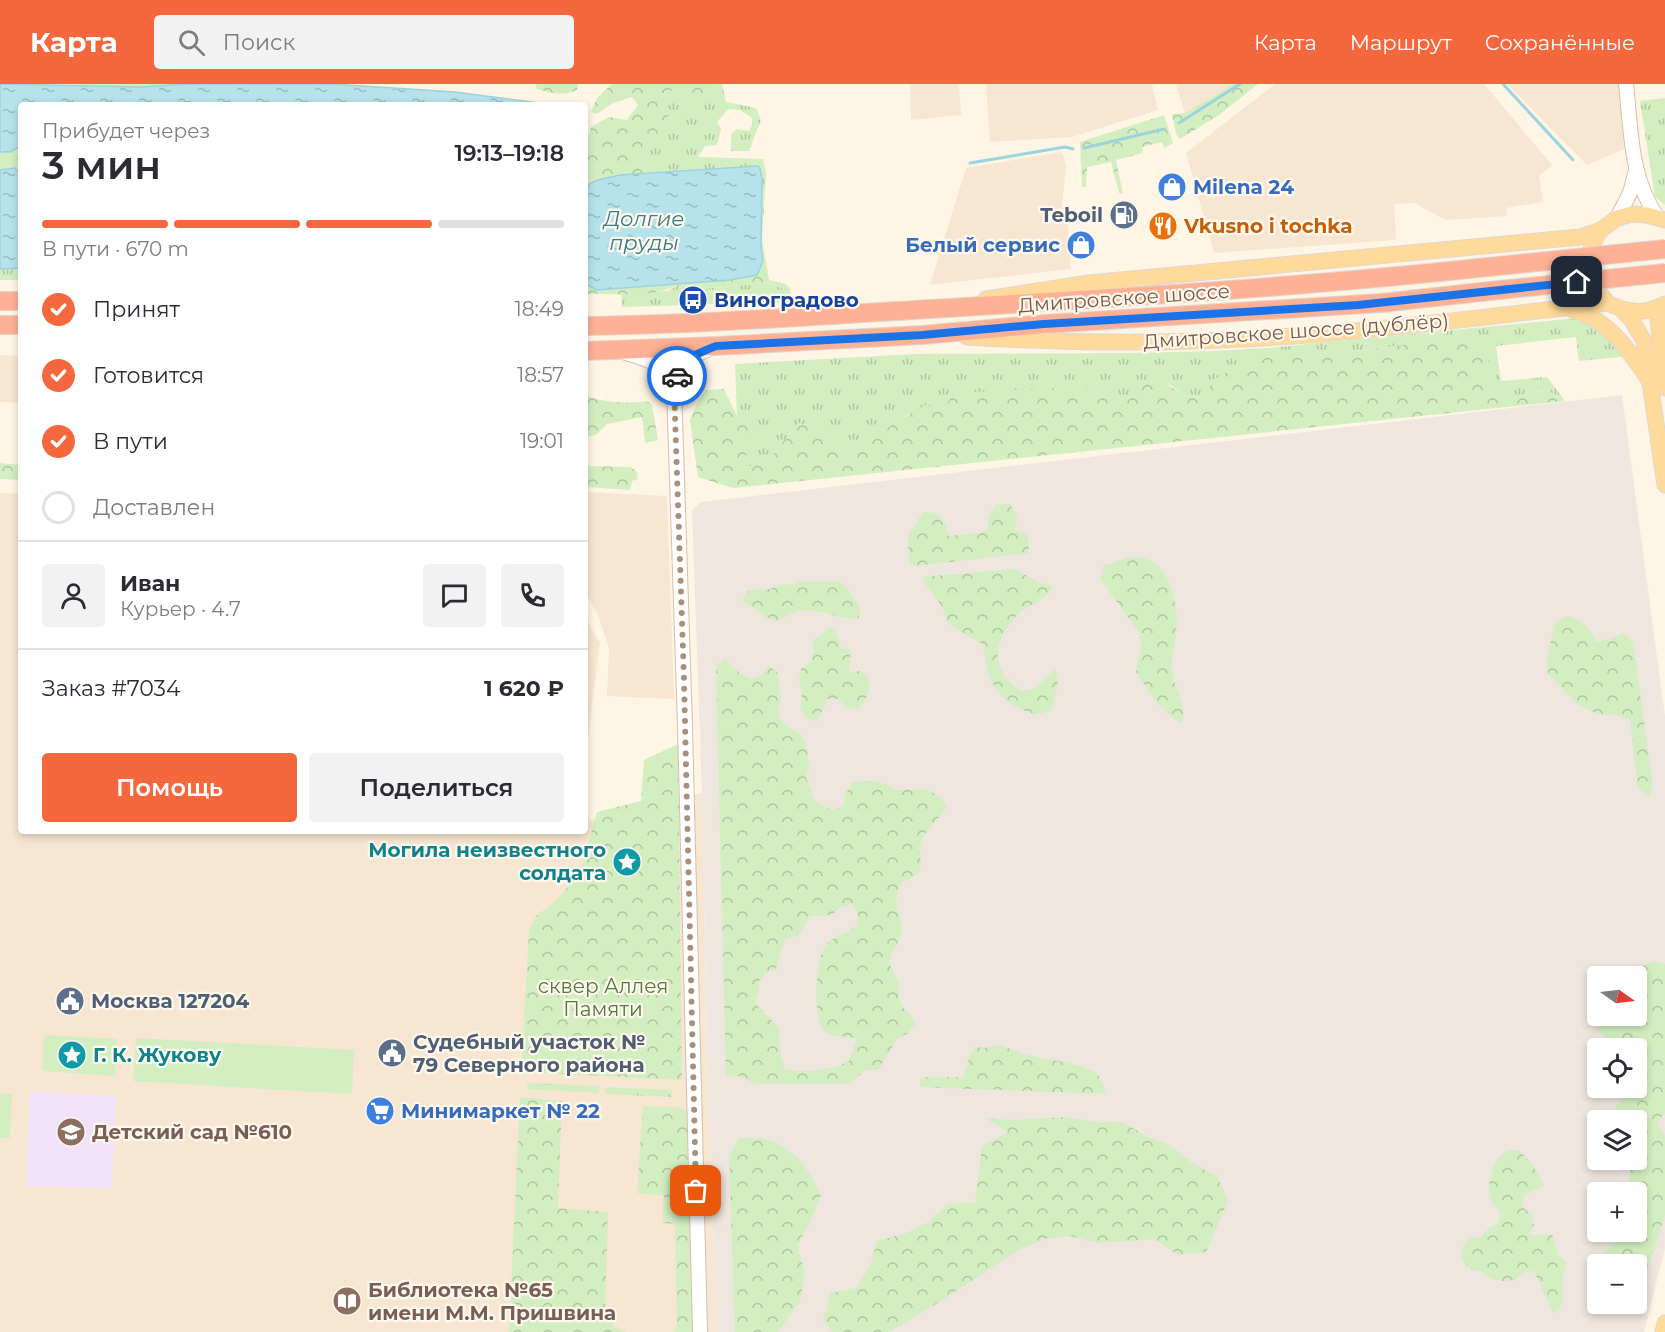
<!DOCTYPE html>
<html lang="ru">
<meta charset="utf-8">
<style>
body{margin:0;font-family:Montserrat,sans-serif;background:#f2f2f3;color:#2b2b33;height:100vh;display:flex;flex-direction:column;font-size:22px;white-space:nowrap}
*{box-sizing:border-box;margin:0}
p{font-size:20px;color:#7c7c81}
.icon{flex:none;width:33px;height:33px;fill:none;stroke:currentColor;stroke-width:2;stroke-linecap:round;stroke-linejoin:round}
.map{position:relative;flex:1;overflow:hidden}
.sheet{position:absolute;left:18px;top:18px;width:570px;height:732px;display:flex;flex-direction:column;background:#fff;border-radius:6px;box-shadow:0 3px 9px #0003}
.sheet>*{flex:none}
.needle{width:39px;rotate:104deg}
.buttons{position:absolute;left:1587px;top:882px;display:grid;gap:12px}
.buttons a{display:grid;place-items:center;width:60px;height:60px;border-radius:6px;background:#fff;box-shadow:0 3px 9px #0003;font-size:30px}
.pin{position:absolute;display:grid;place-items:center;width:51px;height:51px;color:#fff;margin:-26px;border-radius:12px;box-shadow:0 3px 9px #0006}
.courier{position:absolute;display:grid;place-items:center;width:60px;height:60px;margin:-30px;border:4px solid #1a73e8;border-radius:50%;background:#fff;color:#222;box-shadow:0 2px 8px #0007}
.overview em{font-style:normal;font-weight:600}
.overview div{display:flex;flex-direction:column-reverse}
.overview{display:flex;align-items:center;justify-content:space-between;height:102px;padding:0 24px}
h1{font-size:39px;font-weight:600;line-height:45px}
.bar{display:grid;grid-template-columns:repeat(4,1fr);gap:9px 6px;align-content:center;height:72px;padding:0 24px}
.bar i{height:8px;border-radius:4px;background:#e1e1e2}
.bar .current{background:#f5673d}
.bar p{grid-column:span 4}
.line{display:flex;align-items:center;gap:15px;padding:0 24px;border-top:2px solid #e1e1e2}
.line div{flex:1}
.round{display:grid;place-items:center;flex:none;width:63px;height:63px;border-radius:6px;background:#f2f2f3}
ol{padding:0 24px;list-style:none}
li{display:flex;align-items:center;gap:18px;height:66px}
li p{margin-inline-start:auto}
li .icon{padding:6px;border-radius:50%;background:#f5673d;color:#fff;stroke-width:4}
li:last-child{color:#7c7c81}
li i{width:33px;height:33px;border:3px solid #e1e1e2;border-radius:50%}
.button{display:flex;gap:12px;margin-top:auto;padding:12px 24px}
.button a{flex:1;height:69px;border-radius:6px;background:#f5673d;color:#fff;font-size:24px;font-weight:600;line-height:69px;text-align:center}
.button a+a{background:#f2f2f3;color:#2b2b33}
header{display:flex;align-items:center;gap:36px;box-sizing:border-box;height:84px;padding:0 30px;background:#f5673d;color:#fff}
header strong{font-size:28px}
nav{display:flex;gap:33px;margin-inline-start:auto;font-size:21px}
.search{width:420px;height:54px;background:#f2f2f3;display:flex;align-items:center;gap:15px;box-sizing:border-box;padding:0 21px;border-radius:6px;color:#7c7c81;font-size:22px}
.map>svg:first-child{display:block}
.residential{fill:#f7e6d2}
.industrial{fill:#eee6df;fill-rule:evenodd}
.education{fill:#f2e1fb}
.grass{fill:url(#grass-tufts)}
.forest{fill:url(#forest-crowns);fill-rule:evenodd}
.green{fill:#d3eec1}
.water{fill:url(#water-ripples);stroke:#9bd3de;stroke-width:1.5}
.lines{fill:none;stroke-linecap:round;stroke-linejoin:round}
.stream{stroke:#9bd3de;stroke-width:3}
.secondary-casing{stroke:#d8bea8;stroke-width:16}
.primary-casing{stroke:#dfd7d3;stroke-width:17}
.highway-casing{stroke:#dfd7d3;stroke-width:20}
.secondary{stroke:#fff;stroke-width:14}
.primary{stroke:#ffda9b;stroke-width:15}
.highway{stroke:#ffb195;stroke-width:18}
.highway-bridge-casing{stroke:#dfd7d3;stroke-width:20;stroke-linecap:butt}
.highway-bridge{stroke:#ffb195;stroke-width:18}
.done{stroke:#a9907d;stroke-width:6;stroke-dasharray:0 10.8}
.route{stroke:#1a73e8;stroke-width:8}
.labels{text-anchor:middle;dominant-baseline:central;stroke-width:4.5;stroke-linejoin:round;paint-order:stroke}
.shop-label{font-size:20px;font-weight:bold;fill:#366cbe;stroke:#fff8ed;text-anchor:start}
.service-label{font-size:20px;font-weight:bold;fill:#4e5e75;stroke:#fff8ed;text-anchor:start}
.food-label{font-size:20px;font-weight:bold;fill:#c56008;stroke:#fff8ed;text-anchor:start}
.street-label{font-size:20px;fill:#7b5946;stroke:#fff8ed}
.transit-label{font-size:20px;font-weight:bold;fill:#164399;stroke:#fff8ed;text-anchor:start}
.culture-label{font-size:20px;font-weight:bold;fill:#0d838f;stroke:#fff8ed;text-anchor:end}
.park-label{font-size:20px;fill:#4d7b3b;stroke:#fff8ed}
.education-label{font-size:20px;font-weight:bold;fill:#785e54;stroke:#fff8ed;text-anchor:start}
.water-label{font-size:21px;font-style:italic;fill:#3b7b89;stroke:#fff8ed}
</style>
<header>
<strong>Карта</strong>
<div class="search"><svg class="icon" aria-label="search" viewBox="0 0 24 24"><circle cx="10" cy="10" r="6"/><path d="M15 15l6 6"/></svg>Поиск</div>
<nav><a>Карта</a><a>Маршрут</a><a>Сохранённые</a></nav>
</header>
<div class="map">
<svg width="1665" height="1248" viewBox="0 0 1665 1248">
<defs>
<pattern id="grass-tufts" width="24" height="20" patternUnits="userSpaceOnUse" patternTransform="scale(1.5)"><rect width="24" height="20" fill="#d3eec1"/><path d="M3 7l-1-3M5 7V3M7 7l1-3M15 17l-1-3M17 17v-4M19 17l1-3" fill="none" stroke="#b0c49f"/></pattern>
<pattern id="forest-crowns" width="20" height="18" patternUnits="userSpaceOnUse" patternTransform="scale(1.5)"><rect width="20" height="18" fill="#d3eec1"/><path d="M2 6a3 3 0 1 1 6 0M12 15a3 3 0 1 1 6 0" fill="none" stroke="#b0c49f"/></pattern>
<pattern id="water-ripples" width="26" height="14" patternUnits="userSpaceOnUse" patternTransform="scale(1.5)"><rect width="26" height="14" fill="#b6e3eb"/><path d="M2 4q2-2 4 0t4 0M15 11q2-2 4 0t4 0" fill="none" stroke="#99bbc0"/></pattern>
</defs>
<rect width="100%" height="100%" fill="#fff5e4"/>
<!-- residential -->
<path class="residential" d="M910,0H959L961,31L911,36Z
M986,0H1152L1158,26L1072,53L990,58Z
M1176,0H1234L1185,30Z
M1275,0H1484L1552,81L1539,92L1543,118L1506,124L1507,132L1446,136L1414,119L1394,120L1396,156L1214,169L1186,69Z
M1507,0H1618L1624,65L1587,81Z
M1062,68L1066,81L1061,132L1067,133L1071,185L930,201L966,84Z
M0,271L21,272V319L0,318Z
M585,408L667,412L674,615L607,612L609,564L599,534L585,507Z
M0,409L21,410V747H585V738L702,709L708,1008L719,1248H0Z
M585,533L600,559L585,676Z"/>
<!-- industrial -->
<path class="industrial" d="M1622,311L1665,633V1164L1644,1248H719L708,1008L702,709L692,426L701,418ZM1598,892H1636V932H1598ZM1598,964H1636V1004H1598ZM1598,1036H1636V1076H1598ZM1598,1108H1636V1148H1598ZM1598,1180H1636V1220H1598Z"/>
<!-- education -->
<path class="education" d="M30,1007L116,1012L112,1104L26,1102Z"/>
<!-- grass -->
<path class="grass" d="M719,0H722L726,18L756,24L761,36L749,67H731V50L737,45L749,47L752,41V34L740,26L728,25L717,38L721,45L717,61L705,62L698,73L763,75L766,89L762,155V96L758,82L647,89L643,61C652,50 666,48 671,35L658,21L661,12L669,6C694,14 699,20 719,0Z
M1665,14V121L1655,113L1640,17Z
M21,184V196H0V185Z
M688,199L700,205L766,199L791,207L788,219L699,220V214L689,215L690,221L622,223L621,210L668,207L680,200Z
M1578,234L1605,248L1629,272L1579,277L1576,253L1496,262L1501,297L1547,293L1565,317L1549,307L1531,308L1514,314L1495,312L1485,296L1488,277L1479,261L1461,254L1300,274H1265L1205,312L1186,313L1171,301L1137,300L1125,315L1106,313L1090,305L1071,308L1052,304L944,326L909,329L896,340L864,359L846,363L815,343L798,339L764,382L746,383L747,364L752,344L737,332L735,280L914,270L1133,269L1211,267L1268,264Z
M527,999L599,1002V1009L527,1005Z
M606,1003L672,1006V1013L605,1010Z"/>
<!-- forest -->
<path class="forest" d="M62,0H190L141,3Z
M537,0H578L577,6C563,13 549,9 535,4Z
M612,0H719C699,20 694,14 669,6L661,12L658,21L671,35C666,48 653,50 643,61L647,89L620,91L589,100L585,120V64L591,43L609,33L627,36L638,21L632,13L613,19L597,30L591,28L597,14Z
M1234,0H1258L1219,31L1180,55L1176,50L1172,30L1185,29Z
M1164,31L1173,59L1164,64L1162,58L1142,63L1143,69L1116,76L1123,110L1119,109L1111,78L1087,83L1086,103H1082L1080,58Z
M21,62V91L15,84L0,86V68H10Z
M761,150L769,196L786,200L791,207L766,199L700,205L688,199L729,196L763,177Z
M585,195L586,200L597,206L680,200C652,215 616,209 585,210Z
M1461,254L1479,260L1488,277L1485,296L1495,312L1514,314L1531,308L1549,307L1565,317L733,404L698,393L690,337L696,321L706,306L724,305L737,332L752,344L747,364L746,382H764L798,339L815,343L846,363C880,355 897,334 926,321L944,326L953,309L1052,304L1071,308L1090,305L1106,313L1125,315C1128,311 1133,303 1137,300C1155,290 1173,303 1186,313L1205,312L1213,296L1229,287L1265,274H1300Z
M585,311C604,319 626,320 647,317L652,321L658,356L645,359L642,333L607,340L597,350L585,354Z
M0,379L21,381V396L0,395Z
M585,382L631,383L637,388L638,395L632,397L630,406L585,403Z
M1010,420L1017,432L1015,446L1028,451L1029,469L915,482L909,479L908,451L923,428L936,429L945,439L949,452C963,450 975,451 988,446V433L996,421Z
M1129,473C1133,474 1139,473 1143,474C1172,481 1179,524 1176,549C1175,562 1170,577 1172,590C1175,606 1189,623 1181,639C1160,628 1149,607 1136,588L1141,561L1139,548L1100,495L1104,482Z
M1015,485L1039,499L1053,502C1042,520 1035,517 1021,528C1014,533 1010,540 1006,546C990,572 998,588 1020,607L1034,605L1055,585L1058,599L1052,626C1047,627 1042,630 1038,630C1022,630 1002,614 994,602C987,590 985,573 983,560L958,546L947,537L943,524L927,502L923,493Z
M803,497H838L847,504L860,523L859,534C839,536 819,523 798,527C791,529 783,534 776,537L766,533L742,516L748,506L770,505L781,500L792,501Z
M1567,532C1583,536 1590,543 1596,558L1610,555L1623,549L1633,558L1653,703L1649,712L1638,704L1630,636L1618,631H1604L1590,627L1576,619L1548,589L1547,575L1555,539Z
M831,543L838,551L840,563L851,566L849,588L861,587L869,595C870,609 867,616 857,626L846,623L838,615H827L818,637L807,634L801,625L802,606L799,595L801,585L811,578L814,567L812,557Z
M725,575C734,583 739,591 751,595L761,591L769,582L778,589L781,613L778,625L781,636L789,644L800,649L806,659L809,682L806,693L814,715L823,722L833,726L843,721L846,709L852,699C867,695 884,697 896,706C919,706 931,700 947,721C940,735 924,746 921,761C919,768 922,778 920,785C917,793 909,796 902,798C891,820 899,822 901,843C903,859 891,864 890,877C890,885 896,892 898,899C900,907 897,914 902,922C907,930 911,928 915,940L908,949L897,955L878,986H866L848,1000H757L738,992L726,993L716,579H721ZM852,820L858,830L857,841C848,850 833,852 826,861C815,875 812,935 825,948C833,955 847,951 857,955L849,977C834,986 801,990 784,985L780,967L779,944L755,919L759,908L758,898L766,889L776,885C780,874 781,864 786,854L798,852L810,832L832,831L840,823Z
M678,660L682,996L521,988L529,848L536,832L557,816L581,787L597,728L641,717L644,676Z
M1654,877L1665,880V1028L1657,1040L1665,1052V1131L1646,1190L1637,1197L1636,1180H1598L1597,1190L1596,1189V1178C1604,1167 1616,1160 1622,1148H1636V1108H1624C1629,1094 1634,1090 1624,1076H1636V1036H1615L1612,1030C1616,1020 1625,1014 1627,1004H1636V964H1606L1604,952L1596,944L1600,932H1636L1637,918L1646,905L1643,882Z
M996,961C1008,962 1016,969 1027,971C1043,975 1084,980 1096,989C1102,994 1104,1003 1106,1010L920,1003V995L926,993H962C969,983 967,974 974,963L985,964Z
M520,1013L562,1017L558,1124L608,1128L605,1224L614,1225V1243L628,1248H509Z
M643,1022L679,1023L688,1029L695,1248H673L677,1243L675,1140L662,1139L664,1112L637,1109Z
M1067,1033L1096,1038H1123L1146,1052L1172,1062L1192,1079L1217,1092L1228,1117L1206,1168L1178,1171L1155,1155L1098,1159L1071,1152L1044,1155L1017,1167L941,1217L889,1248H833L823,1237L830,1209L856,1204L870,1182L877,1157L904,1150L928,1138L948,1120L975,1118L982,1062L1008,1048L985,1034L1012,1036Z
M739,1054C748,1054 759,1053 768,1056C796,1065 809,1086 821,1111L810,1138L797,1161L805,1189L800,1217L778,1248H735L729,1072Z
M1518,1066C1529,1076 1538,1087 1544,1101L1524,1111L1522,1123L1532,1130L1534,1141L1529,1151L1552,1150L1558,1171L1567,1179C1566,1185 1562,1192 1562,1199C1560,1214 1569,1217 1553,1229L1534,1187L1523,1188L1515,1196L1503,1197L1492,1195L1483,1188L1471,1186L1462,1176V1164L1470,1154L1481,1153L1489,1144L1499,1139L1500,1127C1496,1124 1493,1121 1491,1116C1486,1103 1492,1076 1504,1069C1508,1066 1513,1066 1518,1066Z"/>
<!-- green -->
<path class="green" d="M44,951L117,955L115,992L42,987Z
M136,954L354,966L352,1010L133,997Z
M0,1009L12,1010L10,1054H0Z"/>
<!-- water -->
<path class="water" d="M0,0L141,3L190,0H332L455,8L554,21H21V62L10,68H0Z
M758,82L760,85L762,96L761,162L763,177L757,191L729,196L597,206L586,200L585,120L589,100L598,96L620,91Z
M15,84L21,91V184L0,185V86Z"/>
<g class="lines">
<!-- stream -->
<path class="stream" d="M1503,0L1573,76
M1179,39L1240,0
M1084,64L1164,45
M970,79L1065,63L1073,65"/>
<!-- secondary casing -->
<g class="secondary-casing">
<path id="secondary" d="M1626,0C1631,45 1630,95 1658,134
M1617,134L1630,109L1636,86
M626,269C649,276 663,279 674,303L685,642L700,1248
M674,303C680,278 686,275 709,265"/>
</g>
<!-- primary casing -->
<g class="primary-casing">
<path id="primary" d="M1601,146C1582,170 1587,198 1608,219
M986,215L1089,199L1580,153L1601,146L1617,134L1632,130L1647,131L1665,136
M1665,221L1658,236L1665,304
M1571,225C1608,235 1629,266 1649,296
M1623,227L1631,235L1644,257L1665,401
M967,253C1052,258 1137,260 1222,256C1351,251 1480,233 1608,219C1628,229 1645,231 1665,220
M1663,1248L1665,1239"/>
</g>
<!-- highway casing -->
<g class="highway-casing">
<path id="highway" d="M0,217H21
M0,241H21
M585,242C700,240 815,232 930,225C1116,214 1302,203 1488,183
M585,267L716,262L922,251L1044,240L1381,219L1490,207"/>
</g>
<!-- secondary -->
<use href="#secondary" class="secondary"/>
<!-- primary -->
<use href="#primary" class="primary"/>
<!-- highway -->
<use href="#highway" class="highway"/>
<!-- highway-bridge casing -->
<g class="highway-bridge-casing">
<path id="highway-bridge" d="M1488,183L1665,165
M1490,207L1665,189"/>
</g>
<!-- highway-bridge -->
<use href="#highway-bridge" class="highway-bridge"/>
</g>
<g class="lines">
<!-- done -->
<path class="done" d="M677,292L674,303L684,596L696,1107"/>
<!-- route -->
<path class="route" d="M677,292C683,274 699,269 716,262L922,251L1044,240L1358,221L1577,198"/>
</g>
<!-- icons -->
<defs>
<g id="shop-disc" transform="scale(1.5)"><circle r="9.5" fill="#3f7fe0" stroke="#fff8ed"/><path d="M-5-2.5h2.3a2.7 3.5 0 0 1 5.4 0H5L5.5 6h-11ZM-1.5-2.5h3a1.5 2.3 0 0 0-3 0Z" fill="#fff"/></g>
<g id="fuel-disc" transform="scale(1.5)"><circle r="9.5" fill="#5c6f8a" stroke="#fff8ed"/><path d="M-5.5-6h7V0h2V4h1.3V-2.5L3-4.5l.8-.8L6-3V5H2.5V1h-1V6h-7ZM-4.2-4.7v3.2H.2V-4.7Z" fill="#fff"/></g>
<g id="restaurant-disc" transform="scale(1.5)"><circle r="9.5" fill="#e8710a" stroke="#fff8ed"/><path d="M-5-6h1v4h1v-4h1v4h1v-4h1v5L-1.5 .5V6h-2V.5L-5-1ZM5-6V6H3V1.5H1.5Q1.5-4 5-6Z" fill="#fff"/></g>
<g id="bus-disc" transform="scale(1.5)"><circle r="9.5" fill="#1a4fb4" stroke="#fff8ed"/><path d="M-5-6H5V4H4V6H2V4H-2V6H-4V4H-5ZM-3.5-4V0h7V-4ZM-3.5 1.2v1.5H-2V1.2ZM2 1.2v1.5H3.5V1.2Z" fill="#fff"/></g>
<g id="sight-disc" transform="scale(1.5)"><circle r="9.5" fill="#0f9aa8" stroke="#fff8ed"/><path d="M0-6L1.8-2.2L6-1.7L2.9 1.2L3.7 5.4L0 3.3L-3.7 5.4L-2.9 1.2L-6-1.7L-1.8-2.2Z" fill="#fff"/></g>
<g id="civic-disc" transform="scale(1.5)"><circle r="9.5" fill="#5c6f8a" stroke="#fff8ed"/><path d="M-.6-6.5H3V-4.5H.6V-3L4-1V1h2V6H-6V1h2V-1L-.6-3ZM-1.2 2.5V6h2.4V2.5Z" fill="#fff"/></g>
<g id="supermarket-disc" transform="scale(1.5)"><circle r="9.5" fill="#3f7fe0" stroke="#fff8ed"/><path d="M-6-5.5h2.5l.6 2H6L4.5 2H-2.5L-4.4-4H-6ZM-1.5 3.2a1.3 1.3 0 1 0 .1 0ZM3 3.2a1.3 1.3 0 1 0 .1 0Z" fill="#fff"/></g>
<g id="school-disc" transform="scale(1.5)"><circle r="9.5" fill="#8d6e63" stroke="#fff8ed"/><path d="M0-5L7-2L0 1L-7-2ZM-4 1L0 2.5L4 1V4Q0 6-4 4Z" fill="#fff"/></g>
<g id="library-disc" transform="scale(1.5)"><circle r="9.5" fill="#8d6e63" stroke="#fff8ed"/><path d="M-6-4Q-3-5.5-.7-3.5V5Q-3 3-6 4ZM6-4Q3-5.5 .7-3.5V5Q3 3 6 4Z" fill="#fff"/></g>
</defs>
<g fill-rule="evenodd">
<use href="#shop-disc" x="1172" y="103"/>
<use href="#fuel-disc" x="1124" y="131"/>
<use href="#restaurant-disc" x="1163" y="142"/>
<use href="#shop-disc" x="1081" y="161"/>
<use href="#bus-disc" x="693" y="216"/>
<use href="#sight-disc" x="627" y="778"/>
<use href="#civic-disc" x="70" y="917"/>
<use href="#civic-disc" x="392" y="969"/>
<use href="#sight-disc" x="72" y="971"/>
<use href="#supermarket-disc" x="380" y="1027"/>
<use href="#school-disc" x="71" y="1048"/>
<use href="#library-disc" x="347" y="1217"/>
</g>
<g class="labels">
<!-- shop labels -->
<g class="shop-label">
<text x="1193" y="103">Milena 24</text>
<text x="1060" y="161" text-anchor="end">Белый сервис</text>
<text x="401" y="1027">Минимаркет № 22</text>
</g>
<!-- service labels -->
<g class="service-label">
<text x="1103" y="131" text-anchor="end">Teboil</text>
<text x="91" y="917">Москва 127204</text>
<text x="413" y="958">Судебный участок №<tspan x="413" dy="23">79 Северного района</tspan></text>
</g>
<!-- food labels -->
<g class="food-label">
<text x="1184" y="142">Vkusno i tochka</text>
</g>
<!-- street labels -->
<g class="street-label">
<text transform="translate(1124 214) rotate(-4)">Дмитровское шоссе</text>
<text transform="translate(1296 247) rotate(-4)">Дмитровское шоссе (дублёр)</text>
</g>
<!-- transit labels -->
<g class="transit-label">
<text x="714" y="216">Виноградово</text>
</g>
<!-- culture labels -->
<g class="culture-label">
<text x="606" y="766">Могила неизвестного<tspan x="606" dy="23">солдата</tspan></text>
<text x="93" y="971" text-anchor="start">Г. К. Жукову</text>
</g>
<!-- park labels -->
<g class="park-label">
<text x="603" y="902">сквер Аллея<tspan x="603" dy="23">Памяти</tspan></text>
</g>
<!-- education labels -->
<g class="education-label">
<text x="92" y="1048">Детский сад №610</text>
<text x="368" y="1206">Библиотека №65<tspan x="368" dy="23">имени М.М. Пришвина</tspan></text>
</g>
<!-- water labels -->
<g class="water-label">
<text x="644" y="134">Долгие<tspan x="644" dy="24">пруды</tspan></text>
</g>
</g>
</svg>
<div class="buttons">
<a><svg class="needle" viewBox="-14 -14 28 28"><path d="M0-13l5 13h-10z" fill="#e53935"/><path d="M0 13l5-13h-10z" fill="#7c7c81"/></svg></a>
<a><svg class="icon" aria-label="locate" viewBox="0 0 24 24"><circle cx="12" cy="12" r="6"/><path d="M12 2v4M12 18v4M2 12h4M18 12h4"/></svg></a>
<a><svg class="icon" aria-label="layers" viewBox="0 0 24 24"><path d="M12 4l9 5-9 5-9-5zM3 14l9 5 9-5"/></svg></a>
<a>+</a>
<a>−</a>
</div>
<div class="pin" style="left:696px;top:1107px;background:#ea580c"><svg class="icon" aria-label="bag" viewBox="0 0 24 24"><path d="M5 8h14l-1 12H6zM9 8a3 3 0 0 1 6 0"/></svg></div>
<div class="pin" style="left:1577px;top:198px;background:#1f2937"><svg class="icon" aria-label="home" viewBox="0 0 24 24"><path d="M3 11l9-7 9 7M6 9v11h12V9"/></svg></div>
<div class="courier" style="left:677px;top:292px"><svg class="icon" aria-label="car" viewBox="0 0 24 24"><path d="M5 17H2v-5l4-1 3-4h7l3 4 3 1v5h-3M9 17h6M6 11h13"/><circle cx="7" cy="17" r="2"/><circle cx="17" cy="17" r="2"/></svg></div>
<section class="sheet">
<div class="overview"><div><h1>3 мин</h1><p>Прибудет через</p></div><em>19:13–19:18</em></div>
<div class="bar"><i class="current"></i><i class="current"></i><i class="current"></i><i></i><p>В пути · 670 m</p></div>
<ol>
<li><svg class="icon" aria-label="check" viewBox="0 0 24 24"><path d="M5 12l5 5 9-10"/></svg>Принят<p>18:49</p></li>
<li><svg class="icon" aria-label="check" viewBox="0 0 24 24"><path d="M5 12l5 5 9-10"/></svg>Готовится<p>18:57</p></li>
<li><svg class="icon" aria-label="check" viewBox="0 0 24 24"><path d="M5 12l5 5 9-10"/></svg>В пути<p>19:01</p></li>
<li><i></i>Доставлен</li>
</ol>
<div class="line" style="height:108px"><a class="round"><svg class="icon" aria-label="person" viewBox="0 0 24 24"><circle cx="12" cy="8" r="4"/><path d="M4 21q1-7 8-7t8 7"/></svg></a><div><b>Иван</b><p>Курьер · 4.7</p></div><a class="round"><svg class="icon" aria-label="chat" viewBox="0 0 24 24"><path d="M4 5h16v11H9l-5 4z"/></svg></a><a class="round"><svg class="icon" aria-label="phone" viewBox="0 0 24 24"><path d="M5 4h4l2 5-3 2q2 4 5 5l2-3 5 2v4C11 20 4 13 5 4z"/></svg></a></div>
<div class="line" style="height:78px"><div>Заказ #7034</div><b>1 620 ₽</b></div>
<div class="button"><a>Помощь</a><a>Поделиться</a></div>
</section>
</div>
